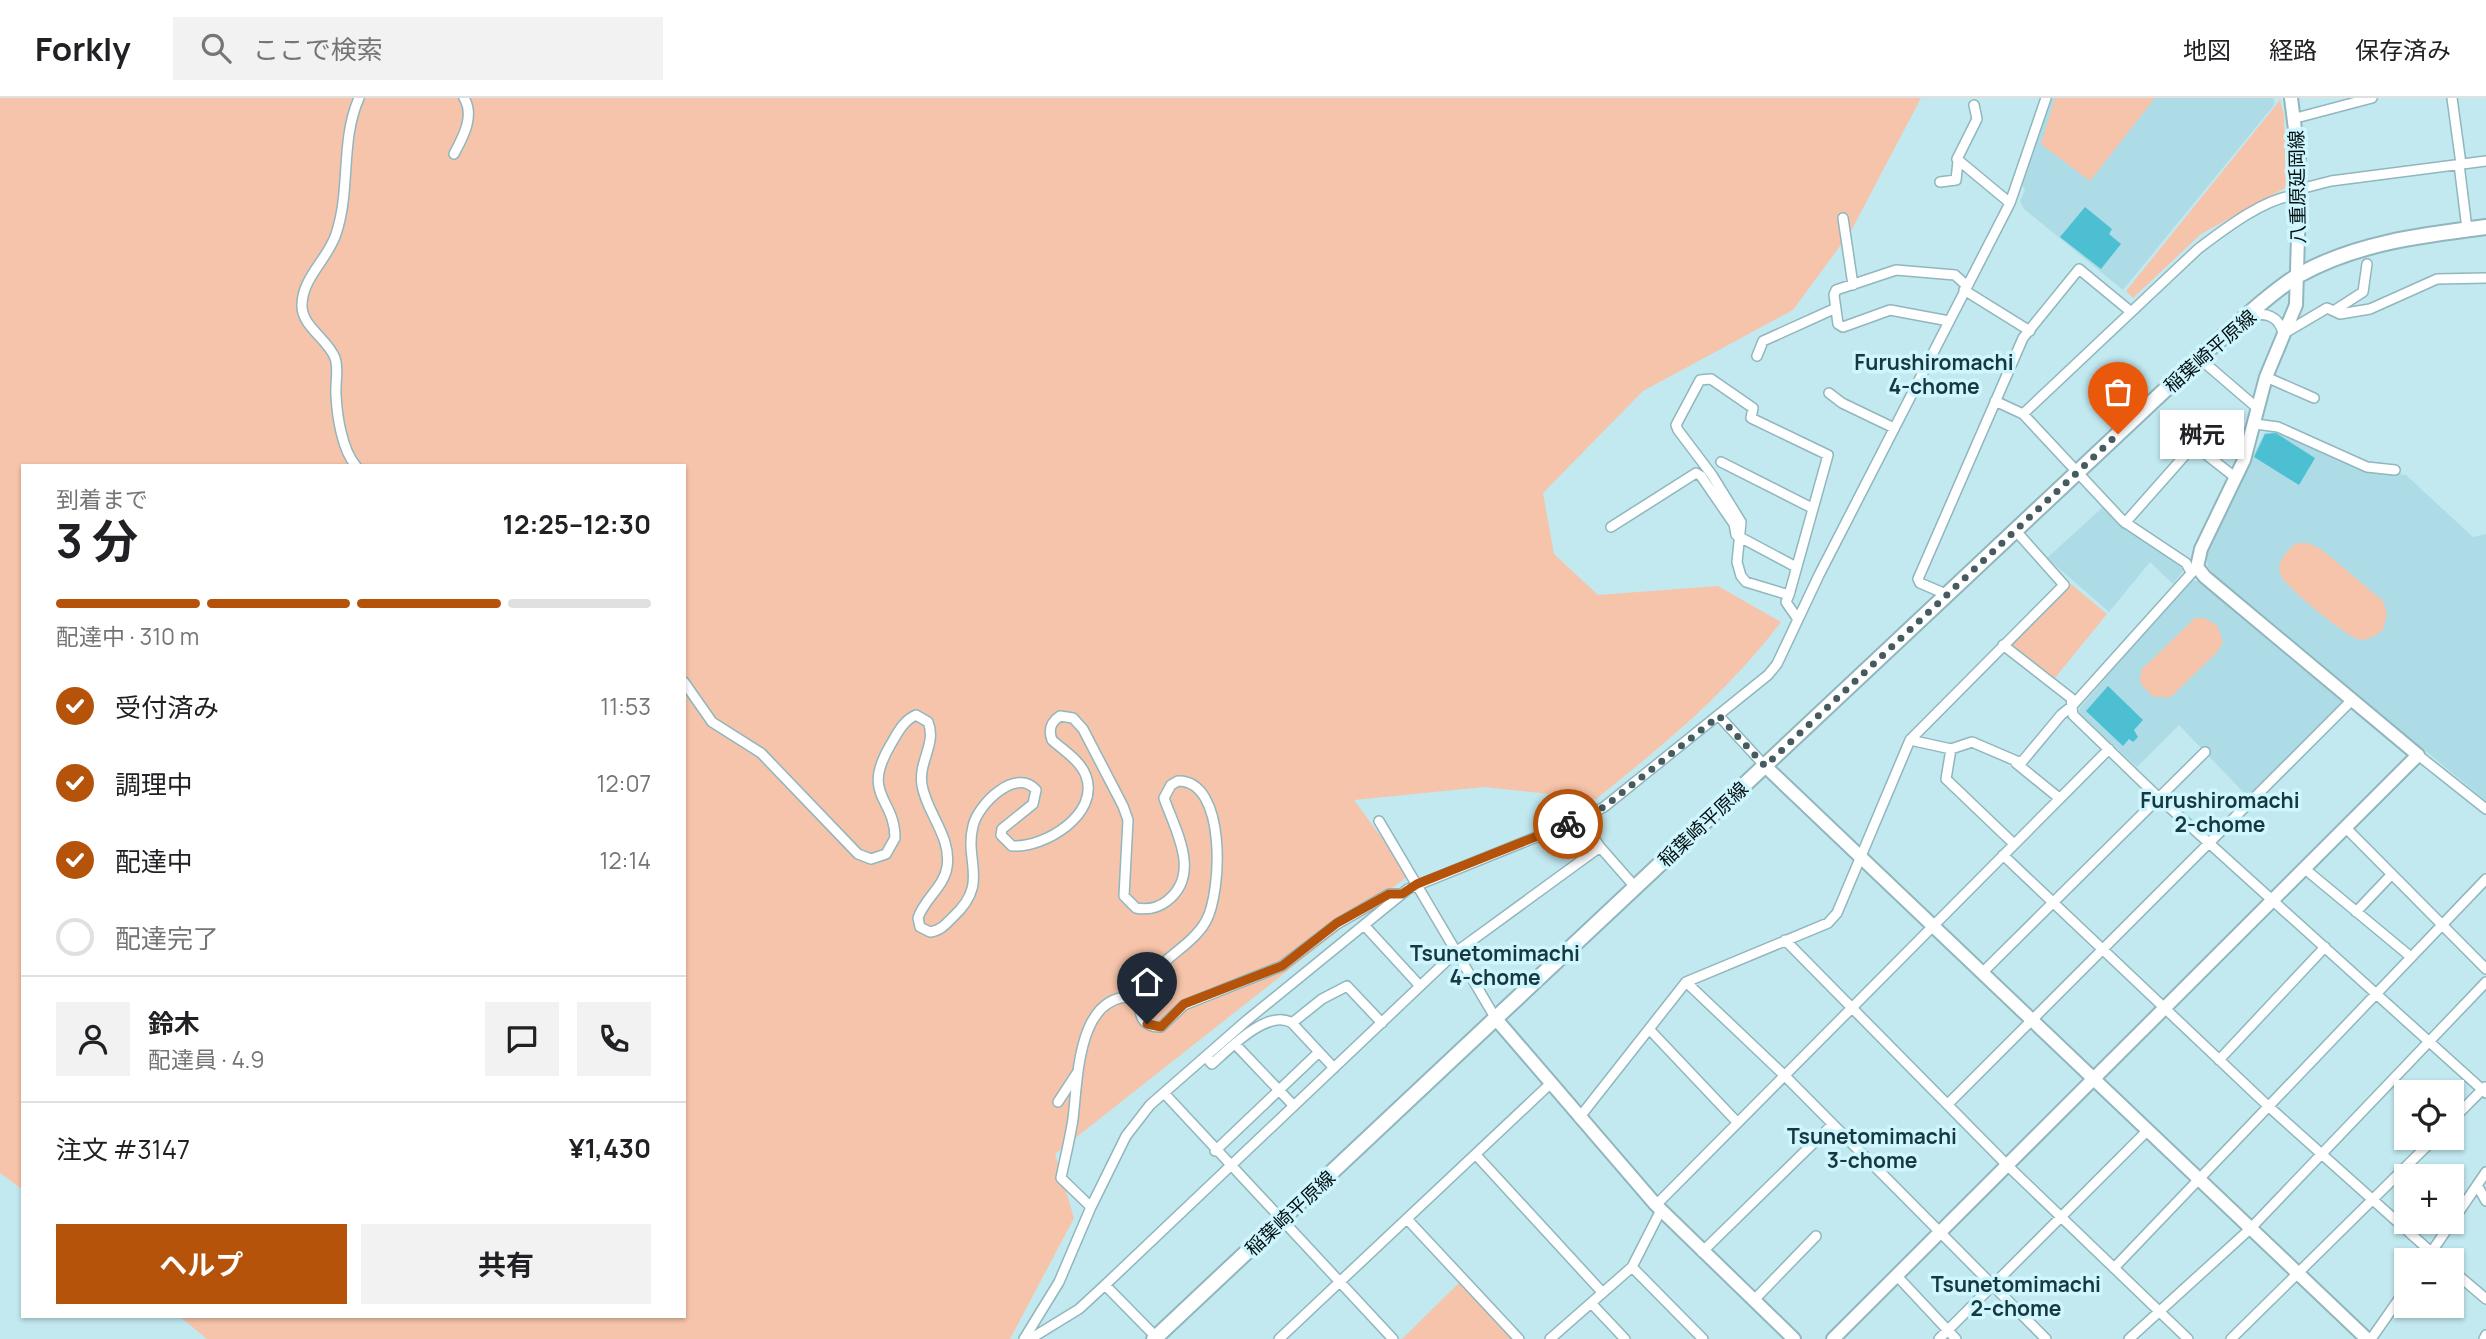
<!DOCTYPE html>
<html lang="ja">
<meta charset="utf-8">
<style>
body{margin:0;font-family:Manrope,"Noto Sans JP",sans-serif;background:#f2f2f2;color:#202124;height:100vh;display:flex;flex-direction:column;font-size:26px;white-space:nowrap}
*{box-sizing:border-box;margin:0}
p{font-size:23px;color:#757577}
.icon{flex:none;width:38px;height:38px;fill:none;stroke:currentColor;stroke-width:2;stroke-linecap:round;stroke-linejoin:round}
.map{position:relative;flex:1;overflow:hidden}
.side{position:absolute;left:21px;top:366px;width:665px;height:854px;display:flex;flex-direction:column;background:#fff;border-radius:0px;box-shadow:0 2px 5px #0004}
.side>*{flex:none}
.tools{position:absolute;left:2394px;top:982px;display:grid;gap:14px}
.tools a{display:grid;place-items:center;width:70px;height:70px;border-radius:0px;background:#fff;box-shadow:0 2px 5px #0004;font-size:35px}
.pin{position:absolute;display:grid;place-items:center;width:60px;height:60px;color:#fff;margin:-72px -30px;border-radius:50% 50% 50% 0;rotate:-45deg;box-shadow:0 0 7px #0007}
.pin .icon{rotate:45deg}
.courier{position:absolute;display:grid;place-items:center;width:70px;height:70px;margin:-35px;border:5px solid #b45309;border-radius:50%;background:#fff;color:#222;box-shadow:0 2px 9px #0007}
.bubble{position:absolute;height:49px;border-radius:0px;background:#fff;box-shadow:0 2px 5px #0004;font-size:23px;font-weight:700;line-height:49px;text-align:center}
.headline em{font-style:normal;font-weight:700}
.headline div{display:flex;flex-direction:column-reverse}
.headline{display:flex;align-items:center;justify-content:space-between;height:119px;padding:0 35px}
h1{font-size:46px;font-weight:700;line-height:52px}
.bar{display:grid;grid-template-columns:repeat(4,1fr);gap:10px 7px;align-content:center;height:84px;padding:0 35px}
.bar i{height:9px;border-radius:5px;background:#e0e0e0}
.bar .selected{background:#b45309}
.bar p{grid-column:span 4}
.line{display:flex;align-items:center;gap:18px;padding:0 35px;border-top:2px solid #e0e0e0}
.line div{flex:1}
.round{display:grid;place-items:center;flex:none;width:74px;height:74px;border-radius:0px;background:#f2f2f2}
ol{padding:0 35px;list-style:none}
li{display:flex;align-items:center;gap:21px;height:77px}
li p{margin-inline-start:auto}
li .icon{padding:7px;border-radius:50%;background:#b45309;color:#fff;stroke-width:4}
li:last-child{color:#757577}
li i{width:38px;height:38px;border:4px solid #e0e0e0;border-radius:50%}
.action{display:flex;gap:14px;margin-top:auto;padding:14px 35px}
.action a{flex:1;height:80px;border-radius:0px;background:#b45309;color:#fff;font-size:28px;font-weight:700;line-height:80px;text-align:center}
.action a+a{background:#f2f2f2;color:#202124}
header{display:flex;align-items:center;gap:42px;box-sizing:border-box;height:98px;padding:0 35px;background:#fff;border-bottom:2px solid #e0e0e0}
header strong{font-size:33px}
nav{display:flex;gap:38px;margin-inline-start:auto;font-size:24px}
.search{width:490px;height:63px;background:#f2f2f2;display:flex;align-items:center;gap:18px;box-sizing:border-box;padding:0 24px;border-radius:0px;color:#757577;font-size:26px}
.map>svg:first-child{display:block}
.built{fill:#addce6}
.green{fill:#f6c4aa}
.water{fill:#4dbfd3}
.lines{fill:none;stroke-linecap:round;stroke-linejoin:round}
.street-casing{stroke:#91b6bd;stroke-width:12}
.secondary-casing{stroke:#91b6bd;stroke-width:16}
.primary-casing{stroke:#91b6bd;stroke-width:18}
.street{stroke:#fff;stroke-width:9}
.secondary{stroke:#fff;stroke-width:12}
.primary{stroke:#fff;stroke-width:14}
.done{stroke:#465b5f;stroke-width:7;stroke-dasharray:0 12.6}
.route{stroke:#b45309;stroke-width:9}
.labels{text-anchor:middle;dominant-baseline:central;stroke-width:7;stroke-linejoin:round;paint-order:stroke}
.street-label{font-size:19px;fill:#030f11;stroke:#cff6fe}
.neighbourhood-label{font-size:21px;font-weight:bold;fill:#16383f;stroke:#cff6fe}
</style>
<header>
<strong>Forkly</strong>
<div class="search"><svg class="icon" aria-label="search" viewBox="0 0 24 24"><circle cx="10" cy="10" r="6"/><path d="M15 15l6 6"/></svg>ここで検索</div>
<nav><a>地図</a><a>経路</a><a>保存済み</a></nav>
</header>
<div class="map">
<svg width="2486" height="1241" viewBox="0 0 2486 1241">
<rect width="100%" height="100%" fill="#c2e9f0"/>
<!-- built -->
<path class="built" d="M2050,0H2273L2275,6L2123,192L2024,111L2020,103L2025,92L2022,87Z
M2276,334L2358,371L2406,377L2473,439L2486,436V703L2217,480L2208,469L2206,457L2209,447L2264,335Z
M2103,409L2125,431L2180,467L2183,473L2173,486L2150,464L2109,514L2047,460Z
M2189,482L2199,483L2345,603L2248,699L2179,627L2137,669L2079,615L2080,610Z"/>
<!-- green -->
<path class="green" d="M0,0H1921L1851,133L1793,212L1643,293L1543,395L1554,456L1598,497L1718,488L1781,524C1725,597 1667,644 1596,701L1484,689L1354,702L1409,777L1055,1056L1074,1120L1010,1241H207L179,1218H684V368H23V1092L0,1075Z
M2055,0H2155L2090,83L2041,46Z
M2280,2L2284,18L2287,89L2201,136L2133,200L2126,193Z
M2296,445H2307L2321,451L2383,503L2387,516L2383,532C2376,537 2367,544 2358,541C2345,538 2286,489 2281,478C2275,464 2287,453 2296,445Z
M2071,486L2107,516L2054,581L2011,546Z
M2195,520H2204L2217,527L2223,544L2218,553L2171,599H2153L2140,585L2141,572Z
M1460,1184L1513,1241H1402Z"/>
<!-- water -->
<path class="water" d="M2085,109L2112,131L2109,136L2121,146L2101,171L2060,139Z
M2276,335L2315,360L2299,387L2254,359L2265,336Z
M2108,588L2143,622L2134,632L2138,639L2133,644L2129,641L2123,648L2086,613Z"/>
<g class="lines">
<!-- street casing -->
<g class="street-casing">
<path id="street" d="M2452,0L2461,66
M1974,7L1977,21L1957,61L2010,105
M2296,20L2372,0
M454,56C463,39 475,18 464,0
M2459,66L2467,131
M1940,84L1956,82L1958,63
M2300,91L2331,83L2486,63
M1843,120L1853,187
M1964,192L2030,233
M2335,212L2363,194L2367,166
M2250,220C2265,212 2280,219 2283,236
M1949,223L1890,212L1843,229L1838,226L1834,197L1836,192L1896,172L1955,177L1967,188
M2288,233L2327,210L2340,216L2370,211L2437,181L2486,180
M1757,258L1763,243L1836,210
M2199,260L2256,309
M2266,279L2314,300
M1829,295L1842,305L1894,330
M1995,303L2023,316L2123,423L2186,465L2191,474
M2023,316L2198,151C2223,132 2268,97 2300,97
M2255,326L2278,329L2367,369L2395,372
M1721,364L1812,410
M356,368C342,352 337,318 336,297C335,285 339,271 335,260C328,241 301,228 302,207C302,180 328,161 336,136C351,92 340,43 359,0
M2125,425L2194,347L2236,380
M1611,429L1696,375L1701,378L1734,426L1736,437L1796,469
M1789,497L1828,357L1751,320L1753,310L1711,281L1700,282L1676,327L1678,332L1712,377L1741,424L1737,464L1741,478L1746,484L1789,497L1786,504L1797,520
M1948,497L1920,485L1918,481L2023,240L2079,171L2130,213
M2003,547L2071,600L2073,617L2158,699L2486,995
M684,584L712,624L761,655L858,756L871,761L886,756L895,740C895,699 860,698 891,646C898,634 903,623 916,617L928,624C937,645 918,664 922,687C926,714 952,739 947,769C944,789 924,801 918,820L920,829L930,834C940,833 946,826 953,819C990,785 964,764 973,728C978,706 1016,669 1036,692L1033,706L1002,731L1001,737L1012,748C1045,750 1100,716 1086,678C1081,663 1063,652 1052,642C1048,631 1051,624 1060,618L1073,620L1083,631L1123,708L1128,722L1124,798L1136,810C1147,812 1158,810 1167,803C1202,776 1175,732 1164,700L1171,687L1178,683C1227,682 1222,794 1206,823C1195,843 1171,856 1156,872C1141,886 1127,930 1161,929L1184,907L1282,868L1337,826L1389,796H1402
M1719,618L1765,668
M1910,642L1951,651L1972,644L2021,665L2061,617L2072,608L2197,469
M1951,651L1946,681L2014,746
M2418,657L2486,711
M2016,665L2059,700
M1581,721L1600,749L1636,790
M1379,723L1496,921
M2346,730L2486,871
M2003,757L2268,1008L2440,1162
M2305,771L2411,859
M2356,814L2392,776
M1364,827L1420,888
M1785,842L2008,1068L2188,1241
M1982,875L2205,654
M1686,884L1784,977L2046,1241
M1649,931L1737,1024
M1235,946L1294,1008
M1206,959L1212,966C1229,951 1268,910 1292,925
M2219,962L2325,849
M1334,970L1292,925L1322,901L1347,888L1382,925
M1164,995L1393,1241
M1058,1004L1077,975
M1948,1006L2352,602
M1579,1020L1686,884L1828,825L1837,815L1910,642L2064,487L2016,433
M2452,1022L2485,989
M1215,1053L1319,954
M1476,1057L1602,1194
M2477,1087L2486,1103
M1656,1107L2109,651
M1091,1109L1061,1080C1065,1060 1070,1041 1073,1021C1078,980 1077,888 1141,900
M1407,1121L1519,1241
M1702,1154L1832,1027
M2426,1162L2486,1074
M1632,1169L1703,1241
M2114,1170L2486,781
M2452,1172L2486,1201
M1897,1178L1956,1241
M1105,1187L1158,1241
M1754,1202L1816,1138
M1591,1205L1625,1241
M1024,1241L1059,1184L1091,1109L1126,1038L1150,1007L1246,923L1408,791L1581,721L1604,709L1768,577L1777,566L1819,477L2010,105L2046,0
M1030,1241L1079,1211L1105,1187L1456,854L1600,749
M1279,1241L1550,986
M1550,1241L1632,1169L1661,1112
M1939,1241L2147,1033
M2129,1241L2250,1131L2486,884
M2231,1241L2435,1040
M2371,1241L2406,1191
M2484,1241L2486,1237"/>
</g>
<!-- secondary casing -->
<g class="secondary-casing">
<path id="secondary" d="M1765,668L2367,1241
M1496,921L1656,1107L1794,1241
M1833,1241L2418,657L2205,479L2197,469L2201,451L2244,362L2266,279L2296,207L2300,71L2291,0"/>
</g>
<!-- primary casing -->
<g class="primary-casing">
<path id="primary" d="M1154,1241L2199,260C2227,236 2269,195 2299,177C2356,145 2422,137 2486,129"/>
</g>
<!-- street -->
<use href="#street" class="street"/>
<!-- secondary -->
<use href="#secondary" class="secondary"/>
<!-- primary -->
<use href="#primary" class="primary"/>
</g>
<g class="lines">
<!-- done -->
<path class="done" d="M1568,726L1604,709L1719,618L1765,668L2118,336"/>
<!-- route -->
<path class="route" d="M1147,926L1161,929L1184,906L1282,868L1337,825L1389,796H1402L1417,786L1568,726"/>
</g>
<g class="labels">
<!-- street labels -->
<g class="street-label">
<text transform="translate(2297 89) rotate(-91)">八重原延岡線</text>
<text transform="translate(2210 253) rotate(-41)">稲葉崎平原線</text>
<text transform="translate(1703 726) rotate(-43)">稲葉崎平原線</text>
<text transform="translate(1290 1115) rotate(-43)">稲葉崎平原線</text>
</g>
<!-- neighbourhood labels -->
<g class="neighbourhood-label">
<text x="1934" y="264">Furushiromachi<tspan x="1934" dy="24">4-chome</tspan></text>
<text x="2220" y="702">Furushiromachi<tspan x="2220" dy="24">2-chome</tspan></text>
<text x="1495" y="855">Tsunetomimachi<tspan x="1495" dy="24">4-chome</tspan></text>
<text x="1872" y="1038">Tsunetomimachi<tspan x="1872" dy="24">3-chome</tspan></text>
<text x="2016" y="1186">Tsunetomimachi<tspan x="2016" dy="24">2-chome</tspan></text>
</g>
</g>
</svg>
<div class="tools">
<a><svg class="icon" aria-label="locate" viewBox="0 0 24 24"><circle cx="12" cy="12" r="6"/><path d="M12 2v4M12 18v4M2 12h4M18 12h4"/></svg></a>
<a>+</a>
<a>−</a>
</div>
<div class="pin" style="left:2118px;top:336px;background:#ea580c"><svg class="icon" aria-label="bag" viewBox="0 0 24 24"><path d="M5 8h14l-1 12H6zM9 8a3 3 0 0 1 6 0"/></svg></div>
<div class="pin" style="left:1147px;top:926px;background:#1f2937"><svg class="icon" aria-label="home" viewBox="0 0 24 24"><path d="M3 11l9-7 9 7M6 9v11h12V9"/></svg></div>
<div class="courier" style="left:1568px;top:726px"><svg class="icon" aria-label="bike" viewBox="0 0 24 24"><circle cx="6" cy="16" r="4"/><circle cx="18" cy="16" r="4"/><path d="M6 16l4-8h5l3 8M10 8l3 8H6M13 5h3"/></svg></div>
<div class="bubble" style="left:2160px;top:312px;width:84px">桝元</div>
<section class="side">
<div class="headline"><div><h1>3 分</h1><p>到着まで</p></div><em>12:25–12:30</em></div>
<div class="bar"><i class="selected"></i><i class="selected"></i><i class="selected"></i><i></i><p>配達中 · 310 m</p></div>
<ol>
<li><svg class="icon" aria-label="check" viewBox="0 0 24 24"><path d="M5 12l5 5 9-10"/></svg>受付済み<p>11:53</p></li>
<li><svg class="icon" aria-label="check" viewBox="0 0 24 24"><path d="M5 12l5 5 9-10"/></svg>調理中<p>12:07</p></li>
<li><svg class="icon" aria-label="check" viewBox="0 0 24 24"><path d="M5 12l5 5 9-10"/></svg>配達中<p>12:14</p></li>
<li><i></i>配達完了</li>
</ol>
<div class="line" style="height:126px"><a class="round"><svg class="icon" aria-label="person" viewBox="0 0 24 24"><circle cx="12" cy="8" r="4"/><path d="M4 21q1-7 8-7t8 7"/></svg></a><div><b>鈴木</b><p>配達員 · 4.9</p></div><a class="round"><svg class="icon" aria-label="chat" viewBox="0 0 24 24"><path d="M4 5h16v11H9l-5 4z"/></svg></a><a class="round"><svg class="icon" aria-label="phone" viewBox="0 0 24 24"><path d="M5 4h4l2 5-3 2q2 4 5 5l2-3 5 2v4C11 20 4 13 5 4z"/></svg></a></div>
<div class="line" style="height:91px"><div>注文 #3147</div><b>¥1,430</b></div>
<div class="action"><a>ヘルプ</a><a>共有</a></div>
</section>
</div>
